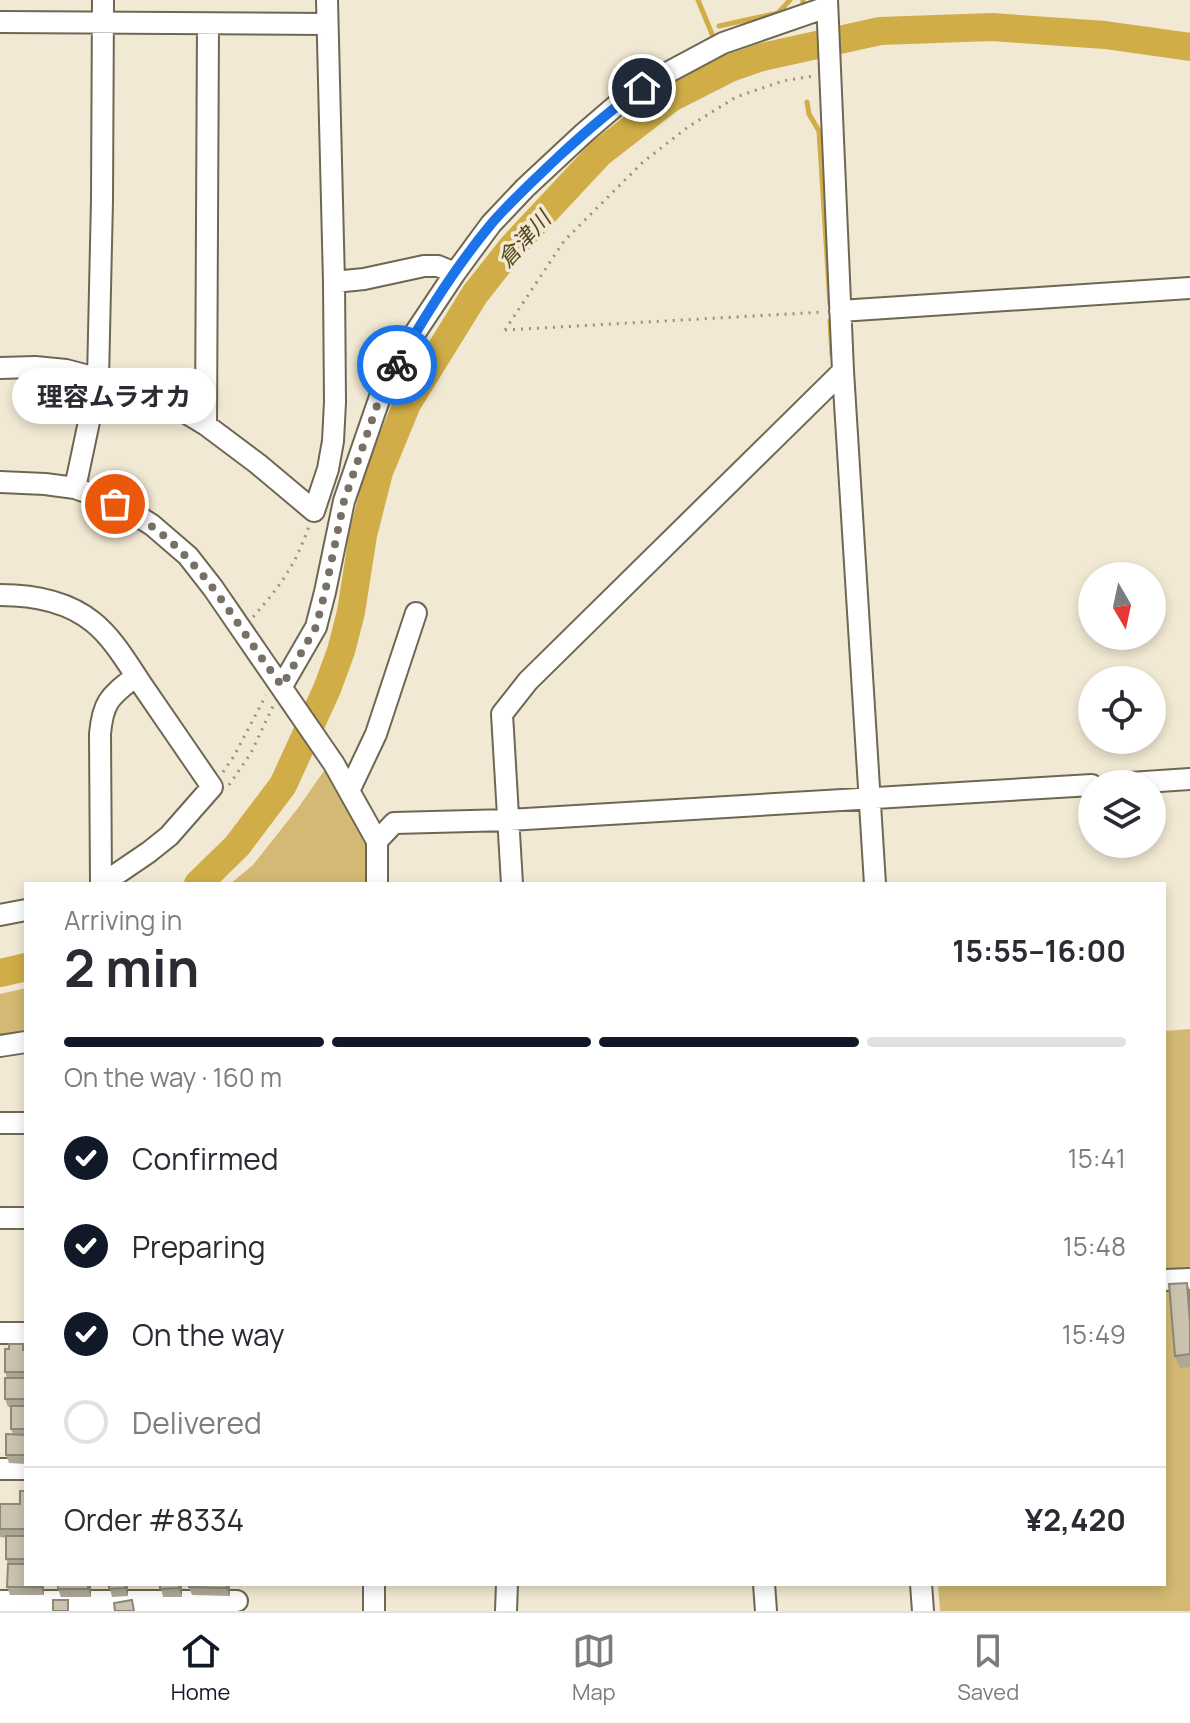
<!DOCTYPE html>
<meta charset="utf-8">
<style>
body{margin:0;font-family:Manrope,"Noto Sans JP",sans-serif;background:#f7f7f7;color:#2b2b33;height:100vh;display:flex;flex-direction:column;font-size:30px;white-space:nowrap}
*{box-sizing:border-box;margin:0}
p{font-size:26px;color:#7c7c81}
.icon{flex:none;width:44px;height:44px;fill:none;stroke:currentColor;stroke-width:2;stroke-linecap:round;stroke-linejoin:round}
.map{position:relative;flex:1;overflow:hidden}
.drawer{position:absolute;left:24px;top:882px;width:1142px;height:704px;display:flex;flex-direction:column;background:#fff;border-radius:0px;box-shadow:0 4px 12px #0003}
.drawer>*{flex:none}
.needle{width:52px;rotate:171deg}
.tools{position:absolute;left:1078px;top:562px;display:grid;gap:16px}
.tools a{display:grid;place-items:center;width:88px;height:88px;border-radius:50%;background:#fff;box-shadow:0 4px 12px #0003;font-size:40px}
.pin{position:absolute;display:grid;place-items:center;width:68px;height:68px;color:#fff;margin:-34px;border:4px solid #fff;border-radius:50%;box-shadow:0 2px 8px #0007}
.courier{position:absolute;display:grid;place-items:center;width:80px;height:80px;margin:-40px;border:6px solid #1a73e8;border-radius:50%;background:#fff;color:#222;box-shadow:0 2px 10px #0007}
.bubble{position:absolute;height:56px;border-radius:28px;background:#fff;box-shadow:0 4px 12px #0003;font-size:26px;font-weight:700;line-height:56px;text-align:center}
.overview em{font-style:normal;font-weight:700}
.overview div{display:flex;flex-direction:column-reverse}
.overview{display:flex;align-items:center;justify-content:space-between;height:136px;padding:0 40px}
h1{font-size:52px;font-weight:700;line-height:60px}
.bar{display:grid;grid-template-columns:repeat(4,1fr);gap:12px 8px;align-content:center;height:96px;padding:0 40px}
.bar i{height:10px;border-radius:6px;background:#e1e1e2}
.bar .on{background:#111827}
.bar p{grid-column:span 4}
.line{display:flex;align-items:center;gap:20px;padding:0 40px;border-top:2px solid #e1e1e2}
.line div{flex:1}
ol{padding:0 40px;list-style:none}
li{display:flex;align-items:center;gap:24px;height:88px}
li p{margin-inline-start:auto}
li .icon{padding:8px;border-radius:50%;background:#111827;color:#fff;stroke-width:4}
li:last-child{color:#7c7c81}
li i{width:44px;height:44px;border:4px solid #e1e1e2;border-radius:50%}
.menu{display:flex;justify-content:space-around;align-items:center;height:112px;border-top:2px solid #e1e1e2;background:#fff;font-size:22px;color:#7c7c81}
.menu a{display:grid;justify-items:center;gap:4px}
.menu .on{color:#111827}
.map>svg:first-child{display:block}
.green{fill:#d3b973}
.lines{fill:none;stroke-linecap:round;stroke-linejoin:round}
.stream{stroke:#d0ad47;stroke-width:5}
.river{stroke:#d0ad47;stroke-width:28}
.minor-casing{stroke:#6e6754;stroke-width:24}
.path{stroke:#989282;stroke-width:3;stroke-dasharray:2 6;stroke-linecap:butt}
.minor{stroke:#fff;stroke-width:20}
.wall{fill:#afa896}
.shaded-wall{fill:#8e887a}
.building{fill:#cbc3ae;stroke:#8e887a;stroke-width:2}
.done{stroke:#767164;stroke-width:8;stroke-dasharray:0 14.4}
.route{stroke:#1a73e8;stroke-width:10}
.labels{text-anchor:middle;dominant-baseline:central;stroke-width:7;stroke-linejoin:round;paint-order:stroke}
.water-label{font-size:22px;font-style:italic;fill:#55461c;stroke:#f1e9d3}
</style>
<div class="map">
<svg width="1190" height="1611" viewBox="0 0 1190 1611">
<rect width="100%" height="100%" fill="#f1e9d3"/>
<!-- green -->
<path class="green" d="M326,768L371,845V884H230L253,865L298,808Z
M26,988V1034L0,1038V994Z
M1190,1029V1611H940L938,1584H1164V1031Z"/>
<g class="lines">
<!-- stream -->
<path class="stream" d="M698,0L712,34
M803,3V0
M719,26L778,13L790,0
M721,51L730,68
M807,102L809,114L819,131L830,304
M830,321L832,355"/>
<!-- river -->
<path class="river" d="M198,884L237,846L283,785L327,689L341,651L351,612L363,535L379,472L407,404L475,294L513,246L600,153L671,98L730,68L762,57L880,31L992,27L1105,35L1190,47
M0,973L26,967"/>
<!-- minor casing -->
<g class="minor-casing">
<path id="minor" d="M827,0L843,371L875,884
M0,22L327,24
M334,282L364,279L424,266H438L455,273
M840,311L1190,288
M0,368L35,367L66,370L134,388L173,405L206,425L258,464L314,511L328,469L333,441L335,402L334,282L327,0
M206,425L208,24
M0,482L45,484L75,488L97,496L133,513L152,525L188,556L213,588L334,764L377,841
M75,488L98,379L102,200L103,0
M0,595C32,595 67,601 93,622C113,638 128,664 142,685C165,719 189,753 212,787L169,836L149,852L102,884
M282,686L316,627L325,592L344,501L382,391L413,336L455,273L491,224L525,188L584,133L619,103L665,74L723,43L827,7
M1115,784L1190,779
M349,791L376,734L416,613
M101,884L100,734C103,700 111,696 136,676
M377,884V841L394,823L509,820L1092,785
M512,884L502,714L528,681L843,371
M0,915L26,910
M0,1046L26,1042
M0,1123H26
M0,1218H26
M1164,1280L1190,1279
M0,1333H26
M0,1469H26
M764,1584L766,1611
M921,1584L923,1611
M0,1601H237
M374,1611V1584
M506,1611L507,1584"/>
</g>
<!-- path -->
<path class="path" d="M505,330L564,241L643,162L688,127L736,97L783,81L813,76
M505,330L824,312
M253,617C281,585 295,566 309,526
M223,772L234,756L266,695
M229,785L251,753L274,704"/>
<!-- minor -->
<use href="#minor" class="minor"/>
</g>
<!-- wall -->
<path class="wall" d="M1187,1283L1190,1292V1367L1180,1368L1175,1356Z
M25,1350H26V1464L9,1463L6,1455L13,1434L11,1429V1407H8L5,1399L7,1378L5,1372Z
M26,1491V1584H44V1595H10L7,1587L8,1564L6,1559V1538L0,1537V1504H20Z
M91,1584V1597H61L58,1589Z
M109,1584H128V1596L112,1597Z
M160,1584H182V1597H163Z
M230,1584V1596L192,1595L189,1587Z"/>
<!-- shaded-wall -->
<path class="shaded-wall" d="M1187,1283L1190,1292V1323Z
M41,1584H44V1595L41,1587Z
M88,1584H91V1597L88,1589Z
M125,1584H128V1596L125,1588Z
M179,1584H182V1597L179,1588Z
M227,1584H230V1596L226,1588Z"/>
<!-- building -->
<path class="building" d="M1187,1283L1190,1323V1354L1175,1356L1169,1284Z
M9,1344H23V1350H26V1372H5V1349H9Z
M5,1378H26V1399H5Z
M11,1406H26V1429H11Z
M6,1434L26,1435V1455H6Z
M20,1491H26V1529H0V1504H20Z
M6,1536H26V1559H6Z
M8,1564H26V1584H41V1587H7Z
M58,1584H88V1589H58Z
M109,1584H125V1588L109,1589Z
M160,1584H179V1588L160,1589Z
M189,1584H227L226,1588L189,1587Z
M53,1600H68V1611H53Z
M132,1600L134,1611H115L114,1603Z"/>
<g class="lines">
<!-- done -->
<path class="done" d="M115,504C199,546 228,615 282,686L316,627L325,592L344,501L382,391L397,365"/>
<!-- route -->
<path class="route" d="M397,365C424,317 457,265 492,223C512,200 535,179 557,158C584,133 611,109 642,88"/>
</g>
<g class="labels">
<!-- water labels -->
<g class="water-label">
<text transform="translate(524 239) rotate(-48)">倉津川</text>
</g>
</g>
</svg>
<div class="tools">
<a><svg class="needle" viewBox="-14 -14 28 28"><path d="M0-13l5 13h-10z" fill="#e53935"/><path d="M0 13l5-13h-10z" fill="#7c7c81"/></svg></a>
<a><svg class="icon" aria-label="locate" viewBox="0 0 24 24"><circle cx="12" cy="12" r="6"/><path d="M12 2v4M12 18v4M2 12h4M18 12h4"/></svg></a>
<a><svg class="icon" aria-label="layers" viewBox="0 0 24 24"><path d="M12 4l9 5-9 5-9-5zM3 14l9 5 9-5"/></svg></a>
</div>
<div class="pin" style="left:115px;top:504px;background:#ea580c"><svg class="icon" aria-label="bag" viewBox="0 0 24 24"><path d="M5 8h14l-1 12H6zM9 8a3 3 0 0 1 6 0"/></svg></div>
<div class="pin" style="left:642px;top:88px;background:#1f2937"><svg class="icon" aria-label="home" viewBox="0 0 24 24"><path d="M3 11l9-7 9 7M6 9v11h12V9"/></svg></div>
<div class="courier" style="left:397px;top:365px"><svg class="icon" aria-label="bike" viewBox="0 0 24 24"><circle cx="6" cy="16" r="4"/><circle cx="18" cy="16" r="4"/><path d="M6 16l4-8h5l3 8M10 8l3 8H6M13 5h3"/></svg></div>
<div class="bubble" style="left:12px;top:368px;width:204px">理容ムラオカ</div>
<section class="drawer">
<div class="overview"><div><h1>2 min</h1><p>Arriving in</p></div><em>15:55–16:00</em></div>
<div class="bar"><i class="on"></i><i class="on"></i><i class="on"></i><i></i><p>On the way · 160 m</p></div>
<ol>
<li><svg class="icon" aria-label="check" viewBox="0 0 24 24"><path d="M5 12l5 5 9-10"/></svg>Confirmed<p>15:41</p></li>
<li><svg class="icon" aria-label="check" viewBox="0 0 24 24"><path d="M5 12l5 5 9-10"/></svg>Preparing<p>15:48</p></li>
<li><svg class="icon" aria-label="check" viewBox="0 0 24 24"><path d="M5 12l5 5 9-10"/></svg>On the way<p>15:49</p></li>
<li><i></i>Delivered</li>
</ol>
<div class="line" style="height:104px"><div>Order #8334</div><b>¥2,420</b></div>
</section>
</div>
<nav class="menu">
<a class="on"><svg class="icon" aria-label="home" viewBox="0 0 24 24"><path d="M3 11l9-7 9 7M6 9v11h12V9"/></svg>Home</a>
<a><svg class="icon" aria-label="map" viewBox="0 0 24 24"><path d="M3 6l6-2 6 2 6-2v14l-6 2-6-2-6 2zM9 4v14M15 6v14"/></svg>Map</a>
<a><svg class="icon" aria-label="saved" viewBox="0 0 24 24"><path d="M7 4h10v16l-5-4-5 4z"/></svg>Saved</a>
</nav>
